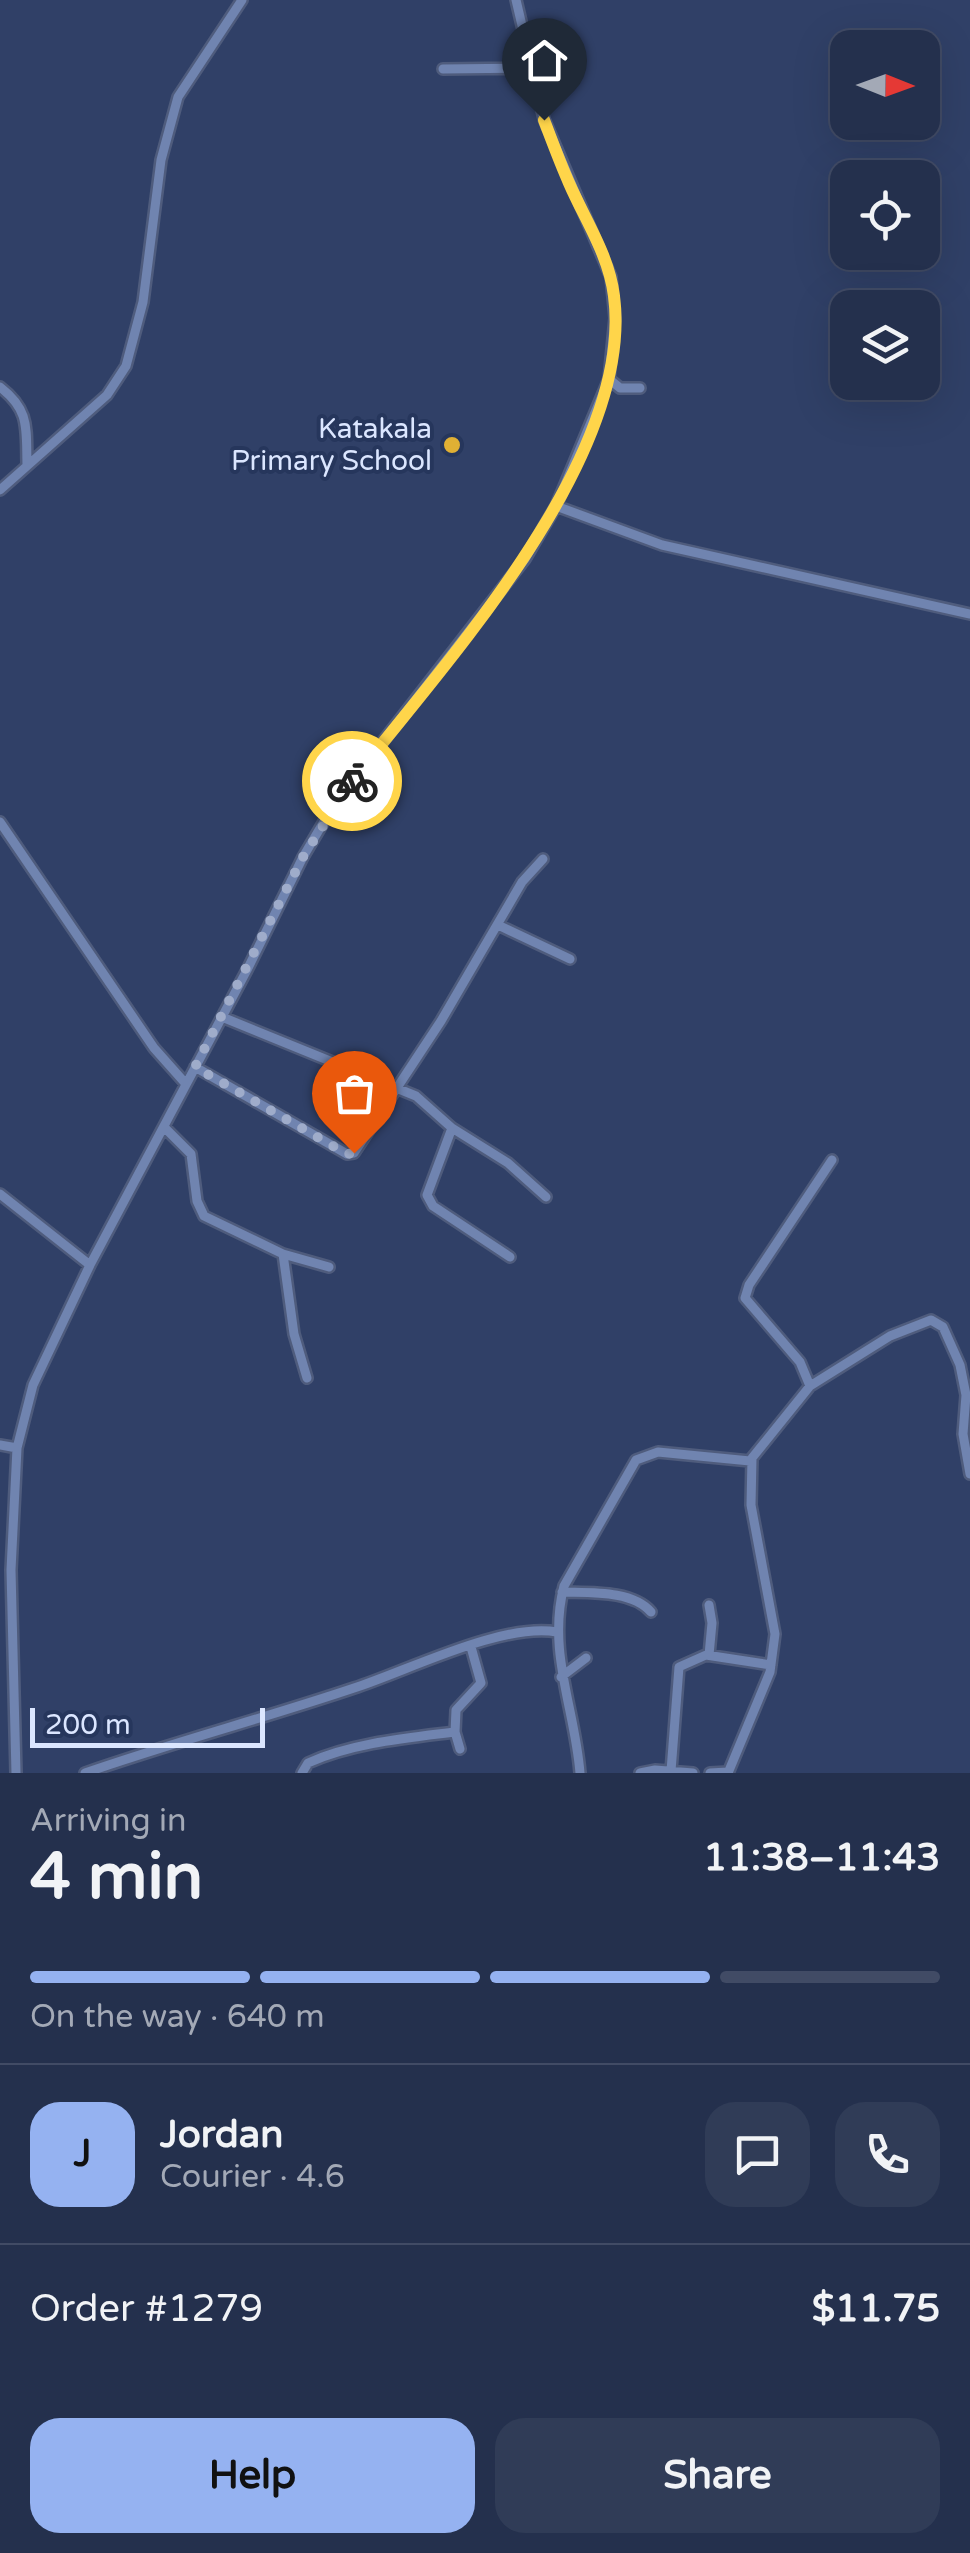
<!DOCTYPE html>
<meta charset="utf-8">
<style>
body{margin:0;font-family:"Varela Round",sans-serif;background:#303c57;color:#f1f3f6;height:100vh;display:flex;flex-direction:column;font-size:38px;white-space:nowrap}
*{box-sizing:border-box;margin:0}
p{font-size:32px;color:#a3a9b6}
.icon{flex:none;width:55px;height:55px;fill:none;stroke:currentColor;stroke-width:2;stroke-linecap:round;stroke-linejoin:round}
.map{position:relative;height:1773px;overflow:hidden}
.panel{display:flex;flex-direction:column;background:#24304d;flex:1}
.panel>*{flex:none}
.needle{width:65px;rotate:91deg}
.fabs{position:absolute;left:830px;top:30px;display:grid;gap:20px}
.fabs a{display:grid;place-items:center;width:110px;height:110px;border-radius:20px;background:#24304d;box-shadow:0 10px 40px #0002,0 0 0 2px #414b65;font-size:50px}
.scale{position:absolute;left:30px;bottom:25px;width:235px;box-sizing:border-box;padding-left:10px;border:5px solid #dbe6ff;border-top:0;font-size:28px;line-height:35px;white-space:nowrap;color:#dbe6ff;-webkit-text-stroke:8px #26365c;paint-order:stroke}
.pin{position:absolute;display:grid;place-items:center;width:85px;height:85px;color:#fff;margin:-102px -42px;border-radius:50% 50% 50% 0;rotate:-45deg;box-shadow:0 0 10px #0007}
.pin .icon{rotate:45deg}
.courier{position:absolute;display:grid;place-items:center;width:100px;height:100px;margin:-50px;border:8px solid #ffd54a;border-radius:50%;background:#fff;color:#222;box-shadow:0 2px 12px #0007}
.summary em{font-style:normal;font-weight:700}
.summary div{display:flex;flex-direction:column-reverse}
.summary{display:flex;align-items:center;justify-content:space-between;height:170px;padding:0 30px}
h1{font-size:65px;font-weight:700;line-height:75px}
.bar{display:grid;grid-template-columns:repeat(4,1fr);gap:15px 10px;align-content:center;height:120px;padding:0 30px}
.bar i{height:12px;border-radius:8px;background:#414b65}
.bar .selected{background:#95b2f1}
.bar p{grid-column:span 4}
.line{display:flex;align-items:center;gap:25px;padding:0 30px;border-top:2px solid #414b65}
.line div{flex:1}
.round{display:grid;place-items:center;flex:none;width:105px;height:105px;border-radius:30px;background:#303c57}
.action{display:flex;gap:20px;margin-top:auto;padding:20px 30px}
.action a{flex:1;height:115px;border-radius:30px;background:#95b2f1;color:#111;font-size:40px;font-weight:700;line-height:115px;text-align:center}
.action a+a{background:#303c57;color:#f1f3f6}
.map>svg:first-child{display:block}
.lines{fill:none;stroke-linecap:round;stroke-linejoin:round}
.minor-casing{stroke:#4f5c7d;stroke-width:14}
.minor{stroke:#7084b0;stroke-width:9}
.done{stroke:#9facca;stroke-width:10;stroke-dasharray:0 18}
.route{stroke:#ffd54a;stroke-width:12}
.poi-dot{fill:#e0b034;stroke:#26365c;stroke-width:4}
.labels{text-anchor:middle;dominant-baseline:central;stroke-width:8;stroke-linejoin:round;paint-order:stroke}
.poi-label{font-size:28px;fill:#dbe6ff;stroke:#26365c;text-anchor:end}
</style>
<div class="map">
<svg width="970" height="1773" viewBox="0 0 970 1773">
<rect width="100%" height="100%" fill="#304067"/>
<g class="lines">
<!-- minor casing -->
<g class="minor-casing">
<path id="minor" d="M443,69L530,68
M609,379L620,388H640
M0,387C30,410 26,428 27,464
M0,490L107,395L126,366L143,302L161,160L178,97L242,0
M556,506L662,545L970,614
M0,822L154,1048L186,1084
M498,925L570,959
M222,1017L416,1096L452,1128L508,1163L546,1197
M195,1067L347,1154L354,1153L441,1021L522,882L543,859
M164,1127L191,1154L197,1201L204,1216L283,1254L329,1267
M452,1128L427,1195L433,1206L510,1257
M0,1194L90,1265
M283,1254L294,1334L307,1378
M810,1386L800,1362L745,1298L749,1285L832,1160
M0,1445L17,1448
M562,1592C590,1593 632,1590 651,1612
M709,1605L712,1623L709,1655
M561,1677L586,1658
M455,1732L456,1710L481,1683L471,1647
M671,1771L679,1667L706,1655L771,1665
M16,1773L11,1570L17,1448L33,1385L90,1265L247,970L303,857L335,803L525,559L556,506L609,379L615,318L611,277L544,119L516,0
M85,1773C174,1742 265,1718 354,1688C407,1671 503,1622 557,1632
M302,1773L308,1763C352,1743 407,1738 455,1732L460,1749
M580,1773C575,1709 547,1651 564,1586L636,1460L658,1452L750,1461
M640,1773L655,1770L693,1773
M710,1773L728,1772
M728,1773L770,1672L775,1634L751,1505L752,1458L810,1386L890,1336L931,1320L943,1327L960,1365L966,1395L963,1434L970,1474"/>
</g>
<!-- minor -->
<use href="#minor" class="minor"/>
</g>
<g class="lines">
<!-- done -->
<path class="done" d="M352,781L303,857L195,1067L347,1154L354,1153"/>
<!-- route -->
<path class="route" d="M352,781C446,662 635,456 614,296C609,255 585,220 569,183C560,163 552,141 544,120"/>
</g>
<!-- markers -->
<circle class="poi-dot" cx="452" cy="445" r="10"/>
<g class="labels">
<!-- poi labels -->
<g class="poi-label">
<text x="432" y="429">Katakala<tspan x="432" dy="32">Primary School</tspan></text>
</g>
</g>
</svg>
<div class="fabs">
<a><svg class="needle" viewBox="-14 -14 28 28"><path d="M0-13l5 13h-10z" fill="#e53935"/><path d="M0 13l5-13h-10z" fill="#a3a9b6"/></svg></a>
<a><svg class="icon" aria-label="locate" viewBox="0 0 24 24"><circle cx="12" cy="12" r="6"/><path d="M12 2v4M12 18v4M2 12h4M18 12h4"/></svg></a>
<a><svg class="icon" aria-label="layers" viewBox="0 0 24 24"><path d="M12 4l9 5-9 5-9-5zM3 14l9 5 9-5"/></svg></a>
</div>
<div class="scale">200 m</div>
<div class="pin" style="left:354px;top:1153px;background:#ea580c"><svg class="icon" aria-label="bag" viewBox="0 0 24 24"><path d="M5 8h14l-1 12H6zM9 8a3 3 0 0 1 6 0"/></svg></div>
<div class="pin" style="left:544px;top:120px;background:#1f2937"><svg class="icon" aria-label="home" viewBox="0 0 24 24"><path d="M3 11l9-7 9 7M6 9v11h12V9"/></svg></div>
<div class="courier" style="left:352px;top:781px"><svg class="icon" aria-label="bike" viewBox="0 0 24 24"><circle cx="6" cy="16" r="4"/><circle cx="18" cy="16" r="4"/><path d="M6 16l4-8h5l3 8M10 8l3 8H6M13 5h3"/></svg></div>
</div>
<section class="panel">
<div class="summary"><div><h1>4 min</h1><p>Arriving in</p></div><em>11:38–11:43</em></div>
<div class="bar"><i class="selected"></i><i class="selected"></i><i class="selected"></i><i></i><p>On the way · 640 m</p></div>
<div class="line" style="height:180px"><b class="round" style="background:#95b2f1;color:#111">J</b><div><b>Jordan</b><p>Courier · 4.6</p></div><a class="round"><svg class="icon" aria-label="chat" viewBox="0 0 24 24"><path d="M4 5h16v11H9l-5 4z"/></svg></a><a class="round"><svg class="icon" aria-label="phone" viewBox="0 0 24 24"><path d="M5 4h4l2 5-3 2q2 4 5 5l2-3 5 2v4C11 20 4 13 5 4z"/></svg></a></div>
<div class="line" style="height:130px"><div>Order #1279</div><b>$11.75</b></div>
<div class="action"><a>Help</a><a>Share</a></div>
</section>
